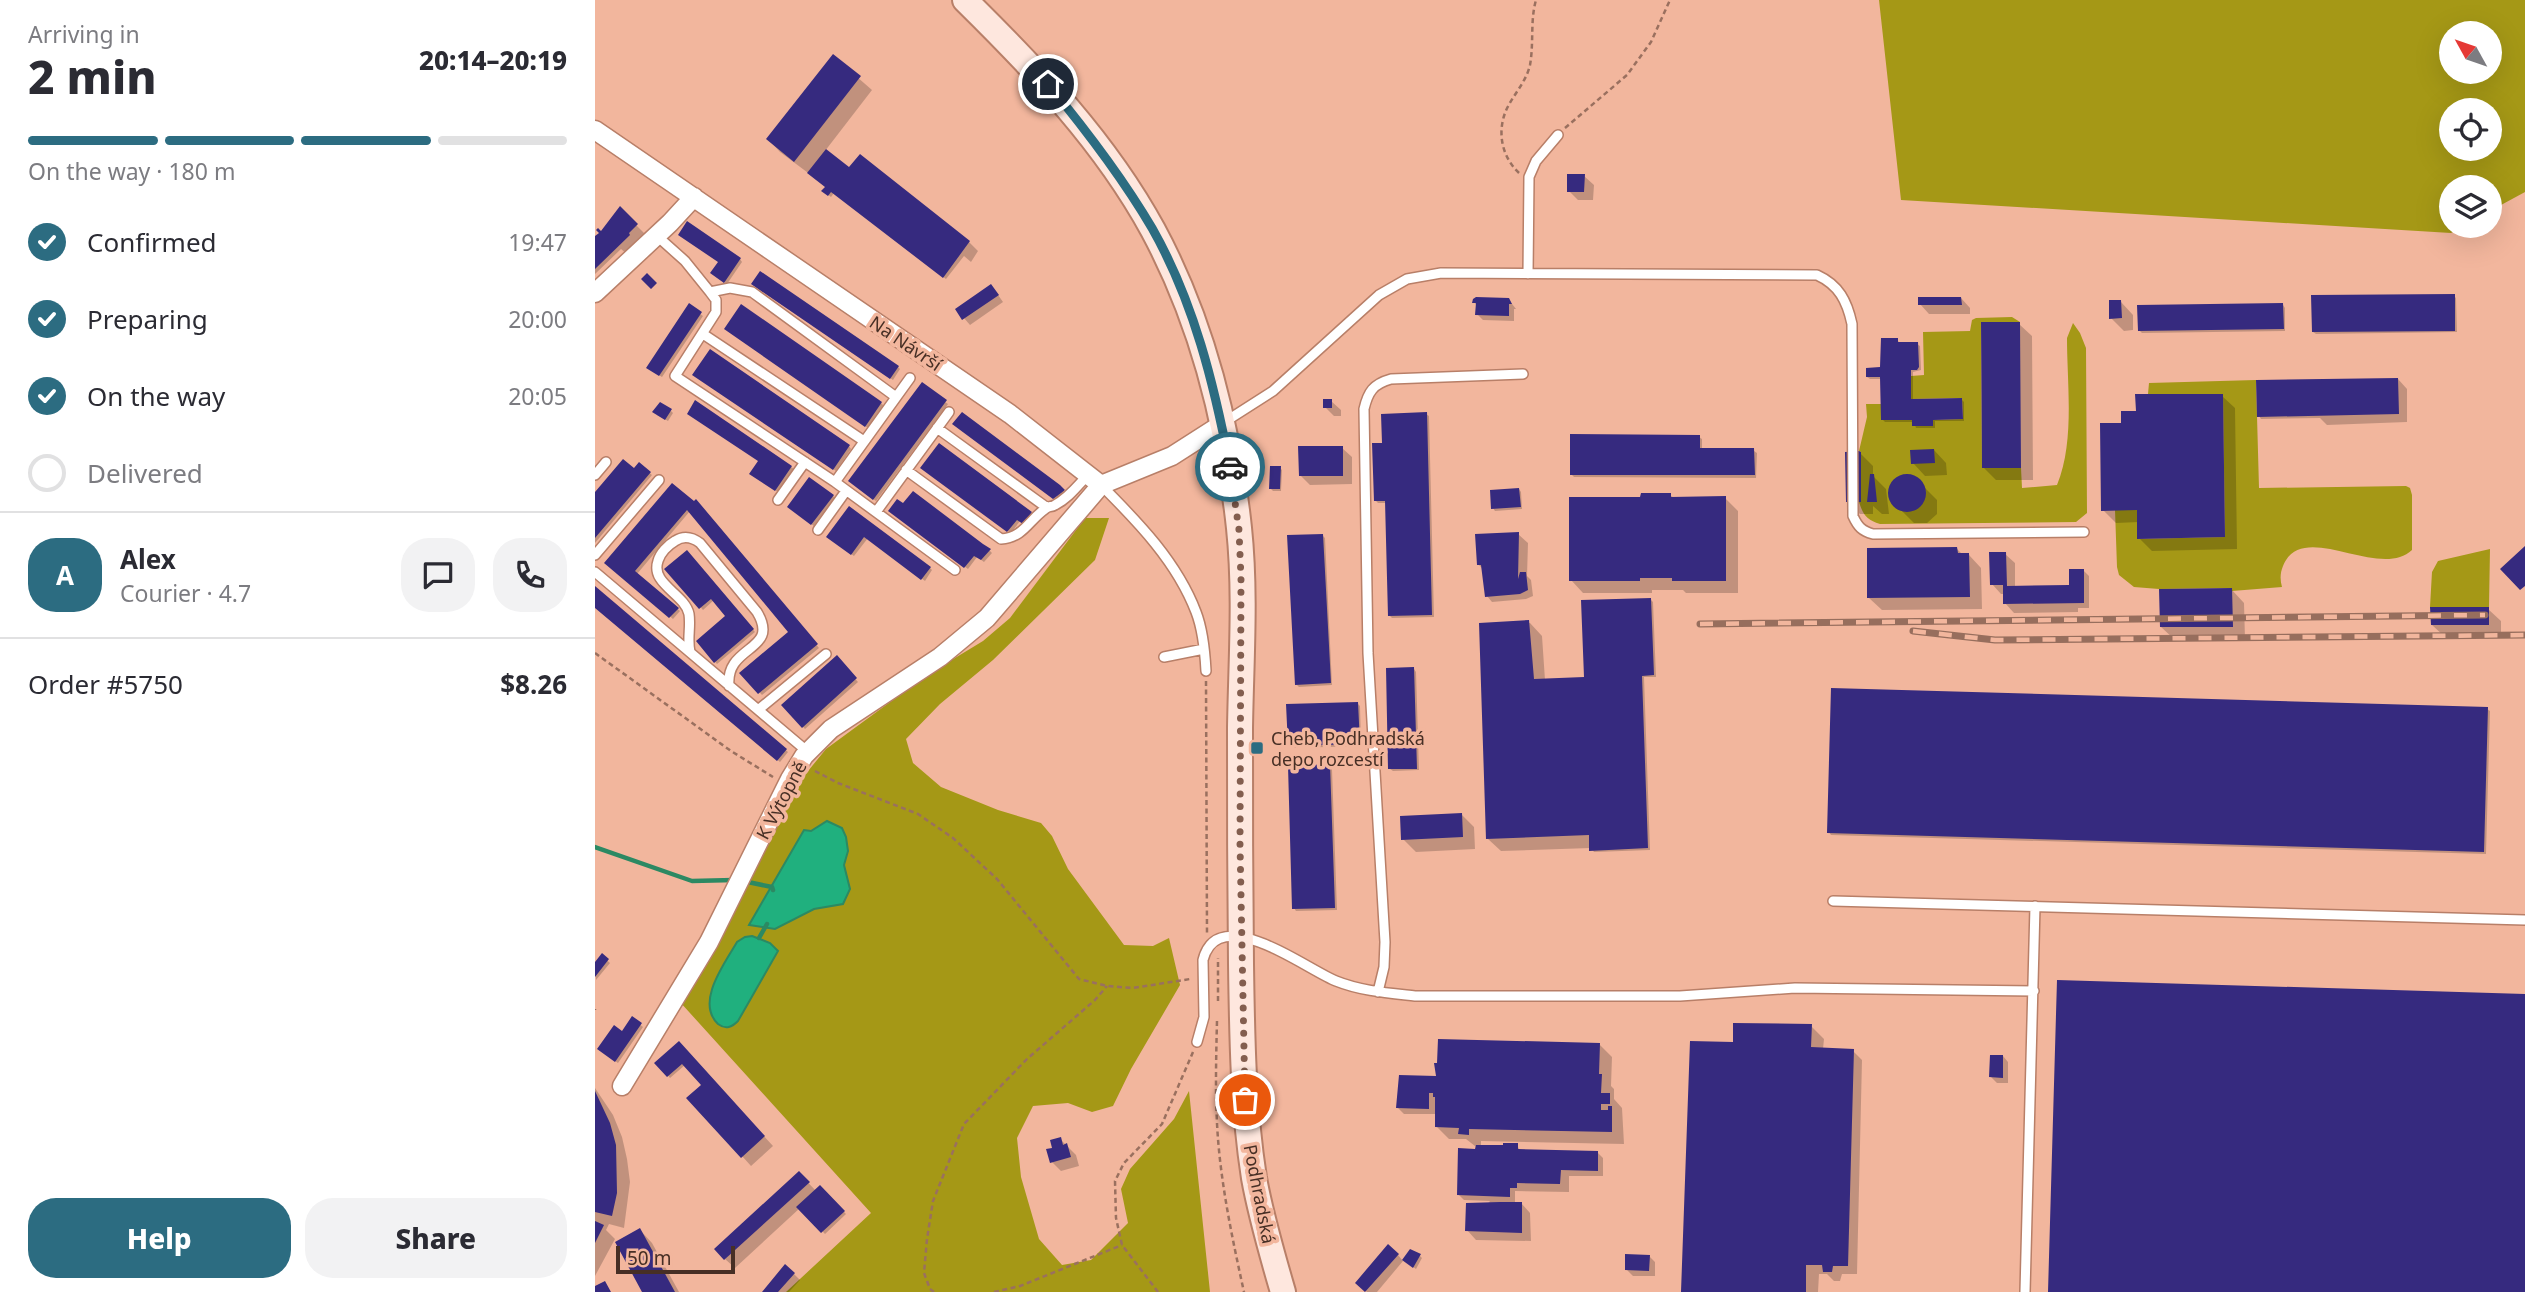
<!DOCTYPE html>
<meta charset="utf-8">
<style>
body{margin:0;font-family:"Noto Sans",sans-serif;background:#f2f2f3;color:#2b2b33;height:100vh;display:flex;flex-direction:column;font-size:26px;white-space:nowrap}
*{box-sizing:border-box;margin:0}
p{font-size:23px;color:#7c7c81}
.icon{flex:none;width:38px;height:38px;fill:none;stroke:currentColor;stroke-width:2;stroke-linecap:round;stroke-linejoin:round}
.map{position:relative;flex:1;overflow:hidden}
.details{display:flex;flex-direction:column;background:#fff;width:595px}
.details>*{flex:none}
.needle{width:46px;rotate:310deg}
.controls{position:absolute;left:1844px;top:21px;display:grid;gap:14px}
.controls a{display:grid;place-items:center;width:63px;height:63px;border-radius:50%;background:#fff;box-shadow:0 7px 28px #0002;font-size:35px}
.scale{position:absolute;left:21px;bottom:18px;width:119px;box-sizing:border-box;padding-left:7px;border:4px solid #472f25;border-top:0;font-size:19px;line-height:24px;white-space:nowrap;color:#472f25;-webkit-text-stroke:5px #f2b69d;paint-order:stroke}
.pin{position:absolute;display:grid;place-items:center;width:60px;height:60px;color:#fff;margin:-30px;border:4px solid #fff;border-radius:50%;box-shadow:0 2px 7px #0007}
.courier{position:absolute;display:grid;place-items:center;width:70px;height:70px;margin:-35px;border:5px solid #2c6c81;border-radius:50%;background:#fff;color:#222;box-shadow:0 2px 9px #0007}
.headline em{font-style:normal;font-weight:800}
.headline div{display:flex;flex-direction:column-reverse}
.headline{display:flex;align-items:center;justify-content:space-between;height:119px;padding:0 28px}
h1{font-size:46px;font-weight:800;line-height:52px}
.bar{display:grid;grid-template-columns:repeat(4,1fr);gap:10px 7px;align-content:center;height:84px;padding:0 28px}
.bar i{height:9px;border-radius:5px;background:#e1e1e2}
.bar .current{background:#2c6c81}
.bar p{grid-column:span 4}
.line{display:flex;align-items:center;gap:18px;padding:0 28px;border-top:2px solid #e1e1e2}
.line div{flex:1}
.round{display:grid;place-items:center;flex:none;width:74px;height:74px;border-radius:28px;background:#f2f2f3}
ol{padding:0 28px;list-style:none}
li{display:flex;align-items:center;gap:21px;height:77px}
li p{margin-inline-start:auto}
li .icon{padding:7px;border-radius:50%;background:#2c6c81;color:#fff;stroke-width:4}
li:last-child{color:#7c7c81}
li i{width:38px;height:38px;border:4px solid #e1e1e2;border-radius:50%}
.action{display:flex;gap:14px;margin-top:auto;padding:14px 28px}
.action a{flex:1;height:80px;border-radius:28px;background:#2c6c81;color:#fff;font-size:28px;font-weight:800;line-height:80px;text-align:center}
.action a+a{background:#f2f2f3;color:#2b2b33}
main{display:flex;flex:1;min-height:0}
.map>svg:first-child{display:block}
.green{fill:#a59816;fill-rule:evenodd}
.water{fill:#20b07e;stroke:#2c8963;stroke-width:2}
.shadow{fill:#0003}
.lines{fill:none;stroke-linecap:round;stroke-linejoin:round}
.stream{stroke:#2c8963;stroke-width:4.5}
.building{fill:#362a7f}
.lane-casing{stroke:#b87f68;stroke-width:12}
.street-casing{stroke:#b87f68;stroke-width:21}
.secondary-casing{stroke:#b87f68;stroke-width:28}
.path{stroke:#9a705f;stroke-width:2.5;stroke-dasharray:5 3.5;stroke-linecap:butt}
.lane{stroke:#fff;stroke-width:9}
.street{stroke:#fff;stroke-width:18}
.secondary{stroke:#fee7de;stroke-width:24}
.rail-casing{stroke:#976e5d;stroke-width:7}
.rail{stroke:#f2b69d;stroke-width:4.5;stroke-dasharray:13;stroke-linecap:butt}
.done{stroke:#835e4f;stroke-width:7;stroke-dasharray:0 12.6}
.route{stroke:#2c6c81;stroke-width:9}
.poi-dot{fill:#2c6c81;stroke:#f2b69d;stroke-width:2.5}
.labels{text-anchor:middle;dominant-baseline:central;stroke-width:7;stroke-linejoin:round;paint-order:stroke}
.street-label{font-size:18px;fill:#472f25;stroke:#f2b69d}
.poi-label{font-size:18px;fill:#472f25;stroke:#f2b69d;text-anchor:start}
</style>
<main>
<section class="details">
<div class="headline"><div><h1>2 min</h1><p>Arriving in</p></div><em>20:14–20:19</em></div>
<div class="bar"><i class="current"></i><i class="current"></i><i class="current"></i><i></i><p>On the way · 180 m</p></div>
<ol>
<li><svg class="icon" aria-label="check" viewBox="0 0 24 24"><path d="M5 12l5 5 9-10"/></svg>Confirmed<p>19:47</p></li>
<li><svg class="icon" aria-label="check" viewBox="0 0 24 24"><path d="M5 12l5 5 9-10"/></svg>Preparing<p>20:00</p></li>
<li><svg class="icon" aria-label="check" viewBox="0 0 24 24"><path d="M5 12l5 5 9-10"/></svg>On the way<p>20:05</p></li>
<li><i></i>Delivered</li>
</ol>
<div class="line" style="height:126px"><b class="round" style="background:#2c6c81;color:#fff">A</b><div><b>Alex</b><p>Courier · 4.7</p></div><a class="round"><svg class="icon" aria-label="chat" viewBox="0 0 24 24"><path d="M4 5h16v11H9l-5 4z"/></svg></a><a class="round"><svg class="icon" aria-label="phone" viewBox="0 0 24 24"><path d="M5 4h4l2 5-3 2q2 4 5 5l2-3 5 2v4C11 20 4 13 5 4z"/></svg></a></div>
<div class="line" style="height:91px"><div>Order #5750</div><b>$8.26</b></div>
<div class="action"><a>Help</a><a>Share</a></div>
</section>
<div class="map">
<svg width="1930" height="1292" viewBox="0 0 1930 1292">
<rect width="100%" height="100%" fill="#f2b69d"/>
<!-- green -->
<path class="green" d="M1284,0H1930V192L1895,211V187H1857V226H1870L1856,233L1306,200ZM1895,33V72H1857V33ZM1895,110V149H1857V110Z
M1417,317L1425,322L1386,323L1387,468H1426L1427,488L1462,485C1480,442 1472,384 1472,338L1478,323L1485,333L1491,348L1492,513L1481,522L1285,524C1272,520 1268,515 1264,502L1266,501V452L1264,451L1272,417L1271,404H1286V420H1317L1318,426H1338V420L1368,419L1367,398L1316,399V376L1329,375L1328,332L1375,331L1377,320L1381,318Z
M1661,380L1664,488L1811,486L1815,488L1817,495V550C1784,581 1707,518 1688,566C1685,573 1685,580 1687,587L1637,591V588L1564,589L1539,587L1524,575L1522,567L1520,510H1542V539L1630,537L1628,394H1553L1554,383Z
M490,518H514L500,560L398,660L345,704L311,739L318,763L346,787L403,810L446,823L457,836L473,869L529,945L558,946L574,938L585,985L536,1069L518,1106L497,1112L473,1103L438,1106L422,1138L426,1177L444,1239L467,1265L496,1260L533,1223L526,1189L535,1169L579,1119L594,1091L615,1292H191L276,1213L85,1002L200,787L231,749L332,675L388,641L415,618Z
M1895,549L1894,607H1835L1837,572L1843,561Z"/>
<!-- water -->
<path class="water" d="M232,821L247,828L251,837L253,851L249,865L255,889L248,904L219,909L180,929L154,925L209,830L216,831Z
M157,936L175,943L183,951L143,1021C137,1027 131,1030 123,1024C100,1002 130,963 142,942L150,937Z"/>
<!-- shadow -->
<path class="shadow" d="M238,56L277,90L230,151L254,170L374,242L383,251L376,262L369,256L351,279L239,193L236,197L231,193L232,187L185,152L173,139Z
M989,176L999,185L998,200H983L974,191Z
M25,209L50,234L33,255L26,249L0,274V239Z
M145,259L147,262L132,284L120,276Z
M161,286L303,367L305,369L298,380Z
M401,292L408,302L375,325L362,310Z
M1859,296L1861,298L1862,332L1721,334L1718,332Z
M1366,298L1375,308V314H1334L1325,304Z
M914,300L921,309H919V321L888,320L882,314V306L879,302Z
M1526,302L1538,315V330L1529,331L1516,318Z
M1688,305L1690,308V331L1547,333L1544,330Z
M94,306L108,316L67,377L56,370Z
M147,306L286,403L289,406L273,428L133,331Z
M1424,324L1437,336L1438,480H1401L1389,468Z
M1302,339L1305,344H1322L1325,346L1326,370L1318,372V401L1367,400L1369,402V421H1340V428H1321L1319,422H1290L1288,420L1287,379H1275L1272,377L1287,369Z
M115,351L254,446L256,449L241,471L102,377Z
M1803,379L1812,389V422L1732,425L1725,418L1666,419L1664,416Z
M1627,396L1640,408L1642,549L1557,551L1544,538V522L1521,523L1508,510L1527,425L1542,413Z
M736,401L746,410V416H739L730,407Z
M350,402L353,404L281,501L258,484Z
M76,411L78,413L73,421L62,415Z
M367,414L469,491L471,493L462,501L362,426Z
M831,414L834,416L839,617L797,618L795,616L792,503H783L781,501L789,444Z
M1104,437L1107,439V450L1159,451L1162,453L1161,478L979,477L977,475Z
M344,446L436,513L439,516L431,526L425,521L416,533L330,470Z
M747,448L757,457V484L715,485L705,475Z
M1339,450L1351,463L1352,475L1330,476L1318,463Z
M1265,453L1278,466V476L1291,489L1294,514H1287L1278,506V514H1265L1252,501Z
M44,464L57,475L0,543V495L39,470Z
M196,467L199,469L183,492L159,476Z
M685,468L687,470L686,491H678L676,489Z
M1305,477H1319L1342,500V514L1332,523H1319L1296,500V486Z
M924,489L926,492L927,509L900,511L898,508Z
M318,494L395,551L397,553L389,562L382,557L373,569L297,513L309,506Z
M1075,495L1079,498H1130L1143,511V593H1091L1088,590H1057V593H988L976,580L1047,498Z
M238,496L240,498L219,526L196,509Z
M99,504H103L224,648L167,695L147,673L196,632L95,511L42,574L85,611L78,619L12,563Z
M254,508L335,568L337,570L330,581L273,538L259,556L236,539Z
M923,534L933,543L932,576L936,580L938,596L931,599L897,602L892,596L888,569L883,564Z
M727,535L730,538L737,685L704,687L701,684Z
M1362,549L1368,555H1374L1386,568L1387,609L1287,610L1274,598Z
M92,552L160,632L122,664L103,642L133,617L119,600L108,610L72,569Z
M1410,554L1420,563V587H1476L1488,570L1494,576V608H1483V612L1419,613L1410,603V594H1406L1397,584Z
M0,589L193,752L185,762L0,606Z
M1637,590L1649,603L1650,639H1579L1566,627Z
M1056,600L1058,602L1061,677H1049L1055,850L999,852L996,848L906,851L893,839L885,625L935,623L947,636L950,680L988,679Z
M1893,609L1906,621V637H1850L1837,625Z
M242,658L263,682L210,729L189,705Z
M819,669L821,672L824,770L798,771L795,769Z
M763,704L765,706L766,746L697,748L694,746Z
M1892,709L1895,711L1891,854L1236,835L1234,832Z
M735,766L737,769L742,910L701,911L699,908Z
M866,814L879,827L880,849L821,852L808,839Z
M7,956L15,963L1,980L0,965Z
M38,1019L48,1027L23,1063L6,1051L27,1033Z
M1216,1026L1229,1039L1228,1049L1258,1051L1267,1060L1262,1274H1247L1245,1281H1239L1232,1274H1224L1223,1292H1090L1136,1043Z
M84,1043L178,1146L156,1166L147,1156L108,1085L90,1065L75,1078L62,1063Z
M1004,1044L1017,1057L1016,1086L1019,1089V1099L1027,1108L1029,1144L886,1141V1146L922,1145L925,1151L1002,1152L1008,1158V1176H974V1192L920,1191V1203H926L935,1213L936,1241L881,1240L872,1230L895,1201L869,1200L863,1194L885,1150L871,1139H854L842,1127V1114H809L803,1108L841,1077Z
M1408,1056L1413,1062V1083H1402L1396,1077Z
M0,1088L18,1115L27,1137L32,1159L35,1182L29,1228L14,1224L11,1230L20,1239L0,1276Z
M465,1139L481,1155L484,1166L466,1171L457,1162L459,1149Z
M204,1173L221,1191L225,1187L251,1214L230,1234L205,1208L140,1268L130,1259Z
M45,1230L57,1243L84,1292H49Z
M803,1255L808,1261L782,1292H772L762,1283Z
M825,1256L827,1258L821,1269L812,1262Z
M1054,1256L1060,1262V1276H1038L1032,1270Z
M199,1274L205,1280L194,1292H169Z"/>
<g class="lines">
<!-- stream -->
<path class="stream" d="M0,847L97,881L139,880
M148,881L177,887L178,890
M164,938L172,924"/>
</g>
<!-- building -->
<path class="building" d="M238,54L266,76L199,162L171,139Z
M231,149L254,167L265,154L375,241L348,278L236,192L233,196L226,191L230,187L212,173Z
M972,174H990L989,192H972Z
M25,206L43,224L34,233L35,235L0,269V236L4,233L1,230L3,228L6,231Z
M92,221L146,258L129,283L115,273L123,262L83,235Z
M165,271L304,366L295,379L156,284Z
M52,273L62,283L56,289L46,279Z
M396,284L404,295L367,320L360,309Z
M1860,294V331L1717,332L1716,295Z
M881,297L914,298L917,304H914V316L880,315L881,303H877L878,299Z
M1323,297H1366L1367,305H1323Z
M1514,300H1526L1527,318L1514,319Z
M94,303L107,312L64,376L51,368Z
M1688,303L1689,329L1543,331L1542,305Z
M146,304L287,402L270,427L129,329Z
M1386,322H1425L1426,468H1387Z
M1286,338H1303V342H1323L1324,367L1322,370H1316V399L1367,398L1368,419L1338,420V426H1317V420H1286L1285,377H1271V368L1285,367Z
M115,349L255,445L238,470L97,375Z
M1803,378L1804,414L1662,417L1661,380Z
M327,382L352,400L278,500L253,481Z
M1540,394H1628L1630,537L1542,539V510L1506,511L1505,423H1526V411H1541Z
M728,399H737V408H728Z
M100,400L197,466L180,491L154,474L163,461L92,414Z
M65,402L77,409L70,420L57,412Z
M367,412L465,485L470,490L458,499L357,424Z
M832,412L837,615L793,616L790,501H779L777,443H787L786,414Z
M975,434L1105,435V448H1159L1160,475H975Z
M344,443L437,512L428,524L422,520L412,532L325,468Z
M703,446H748V476H704Z
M1339,449L1340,463L1316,464L1315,450Z
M1264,451L1266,452V502H1251L1250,452Z
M28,459L39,468L44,462L56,472L0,538V492Z
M675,466H686L685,489H674Z
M1293 493a19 19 0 1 1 38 0a19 19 0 1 1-38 0Z
M1275,474H1279L1282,502H1272Z
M214,477L239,495L216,525L192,507Z
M77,483L99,501L101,499L223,644L163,694L144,673L193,632L92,510L40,571L84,608L74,618L9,563Z
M924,488L926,507L896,509L895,490Z
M318,491L388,544L396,549L386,560L379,556L369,568L293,511L302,499L308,503Z
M1046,493H1076V497L1131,496V581H1077V578H1045V581H974V497H1045Z
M254,506L336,567L326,580L269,537L256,555L231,537Z
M924,532L923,579L925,572H931L933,590L925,594L890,597L886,565H882L880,534Z
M728,534L736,683L700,685L692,535Z
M1930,546V586L1925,590L1905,569Z
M1362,547L1363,553H1374L1375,597L1272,598V548Z
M92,550L159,629L119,663L101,641L130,616L116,599L104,609L69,569Z
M1394,552H1411L1412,586L1474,585V569H1489V603L1408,604V585H1395Z
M0,586L192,749L182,761L0,608Z
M1637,588L1638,627H1565L1564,589Z
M1056,598L1059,675L1047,676L1053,848L994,851V835L891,839L884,623L934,620L939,679L989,677L986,600Z
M1835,607H1894V625H1836Z
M242,655L262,678L207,728L186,705Z
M819,667L822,769H793L791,668Z
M1236,688L1893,707L1889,852L1232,833Z
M763,702L765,744L693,746L691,704Z
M735,764L740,908L697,909L693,766Z
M867,813L868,837L806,840L805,816Z
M7,953L14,959L0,977V962Z
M1462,980L1930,994V1292H1453Z
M37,1016L47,1023L20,1062L2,1049L19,1025L27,1031Z
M1138,1023L1217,1024L1216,1047L1259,1049L1253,1266H1238L1237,1272H1228L1227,1265H1211V1292H1086L1095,1041L1138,1042Z
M843,1039L1005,1043L1004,1074H1007L1006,1093H1015V1104H1006V1110H1013V1106H1017V1132L874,1129V1135L863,1134L864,1128L840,1127V1097H838V1093H834V1109L801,1108L804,1075L841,1076L839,1063H842Z
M84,1041L170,1136L146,1158L91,1098L106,1085L87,1064L72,1077L59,1063Z
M1395,1055H1408V1078L1394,1077Z
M0,1091L15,1123L21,1145L22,1193L17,1216L0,1212Z
M466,1137L468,1145L472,1143L476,1157L455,1163L451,1149L457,1148L455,1140Z
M908,1143H923V1149L1003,1151V1171L966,1170L965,1184L922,1183V1188H915V1197L862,1195L863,1148L880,1149L881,1145H908Z
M204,1171L215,1182L129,1260L119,1249Z
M225,1185L250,1211L226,1233L201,1207Z
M905,1202H927V1233L870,1231L871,1203Z
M0,1221L9,1225L0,1243Z
M45,1228L80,1292H47L20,1242Z
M793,1244L804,1254L770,1292L760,1283Z
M815,1249L826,1254L818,1268L807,1260Z
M1030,1254L1055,1255L1054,1271L1030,1270Z
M190,1264L200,1273L183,1292H167Z
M10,1281L16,1292H0V1286Z"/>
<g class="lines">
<!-- lane casing -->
<g class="lane-casing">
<path id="lane" d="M61,235L90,261L115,292L135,288L157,292L301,397
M933,274L934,177L941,161L963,135
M115,292L121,300V312L80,376L240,482L360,570
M108,334L269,441
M628,423L678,391L784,295L812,279L846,273L1222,275C1244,285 1252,301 1257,324L1258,516C1263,527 1267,531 1278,534L1489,532
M342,428L451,507
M311,470L406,539C429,537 433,521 450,509C455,505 455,508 460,505C474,498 483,485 493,475
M0,475L11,462
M240,482L315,378
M506,485C543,522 582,562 601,612C608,630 610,652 611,671
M183,500L210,462
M281,512L354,412
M223,530L251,491
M0,555L64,480
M0,572L213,752
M95,652C92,639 96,627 94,614C90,594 55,584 63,561C65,553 73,545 80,541C89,535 97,537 105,543L162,612C186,652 130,644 134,686
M569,657L609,649
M163,710L231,654
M1238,901L1930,920
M783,992L789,967L790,942L773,653L769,409C773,392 778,384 796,379L928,374
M602,1042L609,1017L608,960C623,901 711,969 741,981C766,991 793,993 820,996H1085L1200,988L1439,991
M1430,1292L1440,906"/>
</g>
<!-- street casing -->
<g class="street-casing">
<path id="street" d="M0,130L415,414L506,485
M0,293L75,223L99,197
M27,1086L114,942L195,779L209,756L236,729L345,657L392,618L506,485L577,456L627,424"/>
</g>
<!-- secondary casing -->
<g class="secondary-casing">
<path id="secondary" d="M370,0C441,70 510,142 558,230C607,321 633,425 644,528C651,594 646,662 645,728C645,807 645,885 646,964C647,1036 648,1107 659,1178C666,1217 677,1254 688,1292"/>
</g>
<!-- path -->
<path class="path" d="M970,128L1032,75L1056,42L1075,0
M924,173C908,158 902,135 910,113C916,97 931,83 935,65C939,43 935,21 941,0
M0,653L136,751L178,777
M611,681L612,934
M220,771L243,783L323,814L358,838L402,879L484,979L512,986L538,988L595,979
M623,1001V958
M0,1009V1010
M622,1021C621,1060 620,1100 623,1139C627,1190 638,1242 649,1292
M339,1292L335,1289L329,1273L332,1239L338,1201L369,1124L432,1059L500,1000L512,986
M399,1292L425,1286L527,1245
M563,1292L527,1245L521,1218L520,1181L529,1163L567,1124L598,1052"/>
<!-- lane -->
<use href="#lane" class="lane"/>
<!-- street -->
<use href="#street" class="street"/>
<!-- secondary -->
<use href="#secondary" class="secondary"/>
<!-- rail casing -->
<g class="rail-casing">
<path id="rail" d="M1105,624L1890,615
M1318,631L1400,640L1930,635"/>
</g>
<!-- rail -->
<use href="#rail" class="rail"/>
</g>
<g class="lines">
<!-- done -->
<path class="done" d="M635,467L644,530L646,578L645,844L650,1100"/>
<!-- route -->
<path class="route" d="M453,84C491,130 527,177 557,228C599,302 619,384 635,467"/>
</g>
<!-- markers -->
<rect class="poi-dot" x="655" y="741" width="14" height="14" rx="3.5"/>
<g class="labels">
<!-- street labels -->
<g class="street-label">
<text transform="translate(311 343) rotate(34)">Na Návrší</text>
<text transform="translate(186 800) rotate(-62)">K Výtopně</text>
<text transform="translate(665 1194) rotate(79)">Podhradská</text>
</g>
<!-- poi labels -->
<g class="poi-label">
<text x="676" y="738">Cheb, Podhradská<tspan x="676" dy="21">depo rozcestí</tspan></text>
</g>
</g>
</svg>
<div class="controls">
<a><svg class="needle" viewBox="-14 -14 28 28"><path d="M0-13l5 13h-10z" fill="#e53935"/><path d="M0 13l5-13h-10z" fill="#7c7c81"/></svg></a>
<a><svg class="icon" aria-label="locate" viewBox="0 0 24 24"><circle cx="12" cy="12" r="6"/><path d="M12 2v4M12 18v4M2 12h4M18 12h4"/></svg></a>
<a><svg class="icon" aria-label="layers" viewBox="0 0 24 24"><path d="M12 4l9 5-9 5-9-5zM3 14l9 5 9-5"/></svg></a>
</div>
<div class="scale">50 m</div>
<div class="pin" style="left:650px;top:1100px;background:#ea580c"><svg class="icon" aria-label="bag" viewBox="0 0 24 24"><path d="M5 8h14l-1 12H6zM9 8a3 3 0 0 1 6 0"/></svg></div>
<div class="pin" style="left:453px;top:84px;background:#1f2937"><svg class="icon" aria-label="home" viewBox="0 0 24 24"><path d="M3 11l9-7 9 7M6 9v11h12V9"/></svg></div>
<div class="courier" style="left:635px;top:467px"><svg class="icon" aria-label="car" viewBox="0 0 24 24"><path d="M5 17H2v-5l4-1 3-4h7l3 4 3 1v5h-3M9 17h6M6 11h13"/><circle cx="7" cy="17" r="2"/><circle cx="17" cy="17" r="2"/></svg></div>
</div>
</main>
